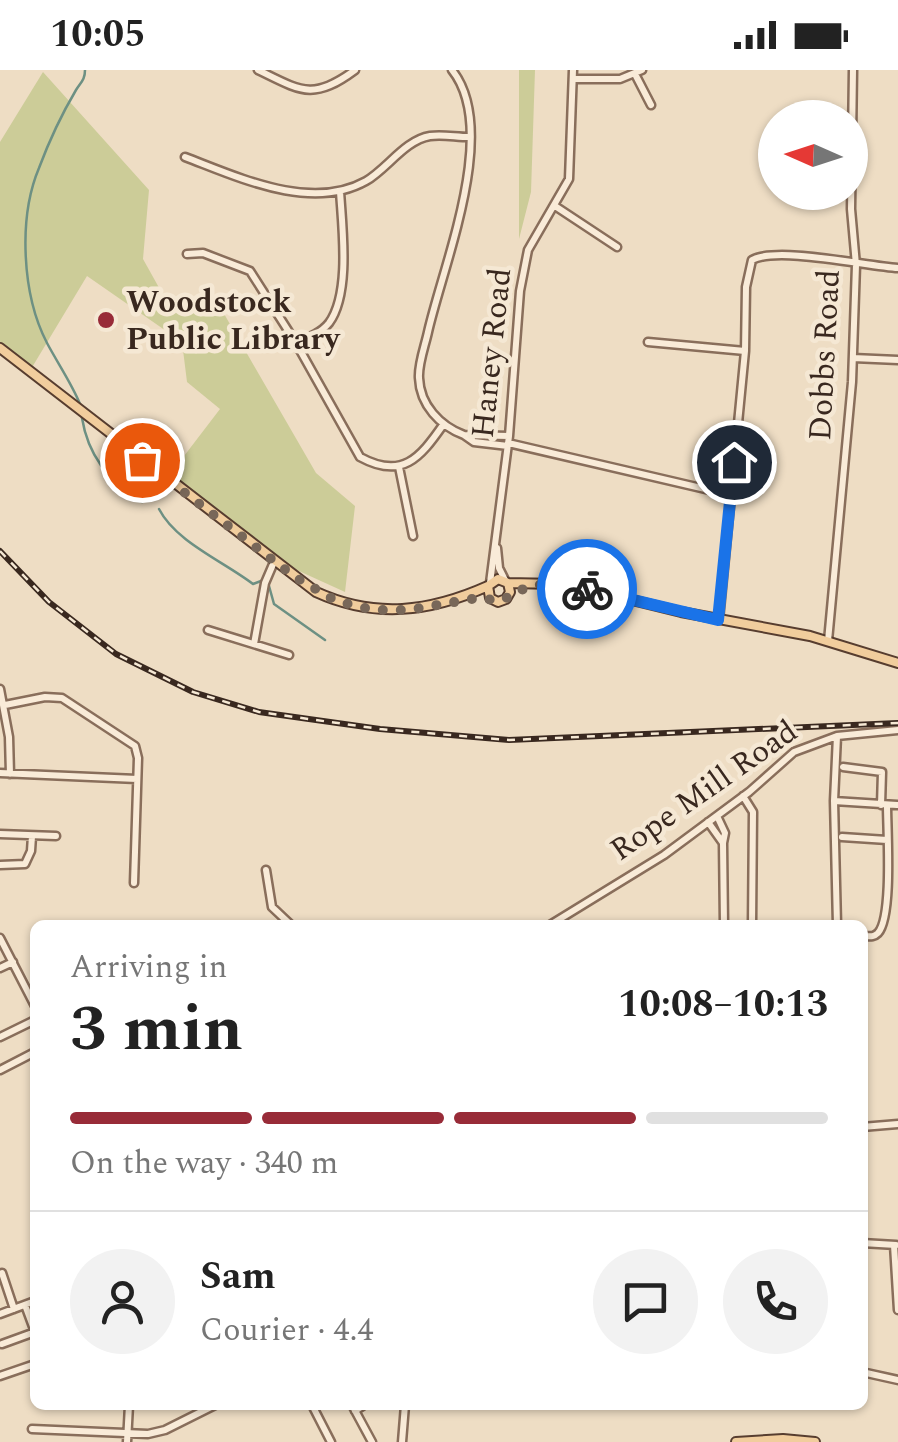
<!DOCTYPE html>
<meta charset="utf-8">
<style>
body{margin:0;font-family:Spectral,serif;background:#f2f2f2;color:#222;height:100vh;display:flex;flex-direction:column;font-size:38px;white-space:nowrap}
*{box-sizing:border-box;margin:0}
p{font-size:32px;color:#767676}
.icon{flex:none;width:55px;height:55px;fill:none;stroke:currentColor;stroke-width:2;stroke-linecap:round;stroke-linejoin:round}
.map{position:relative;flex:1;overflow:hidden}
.drawer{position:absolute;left:30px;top:850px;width:838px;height:490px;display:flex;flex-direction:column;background:#fff;border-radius:15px;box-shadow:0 2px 8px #0004}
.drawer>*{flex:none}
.needle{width:65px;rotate:273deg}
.fabs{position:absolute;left:758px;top:30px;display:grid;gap:20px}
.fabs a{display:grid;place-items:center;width:110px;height:110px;border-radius:50%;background:#fff;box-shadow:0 2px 8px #0004;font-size:50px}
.pin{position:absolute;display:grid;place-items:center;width:85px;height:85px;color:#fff;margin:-42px;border:5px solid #fff;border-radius:50%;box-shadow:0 2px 10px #0007}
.courier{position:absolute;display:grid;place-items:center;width:100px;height:100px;margin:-50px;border:8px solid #1a73e8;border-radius:50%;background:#fff;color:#222;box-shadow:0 2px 12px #0007}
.headline em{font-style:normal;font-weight:700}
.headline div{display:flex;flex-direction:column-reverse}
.headline{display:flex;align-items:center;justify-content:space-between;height:170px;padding:0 40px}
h1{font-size:65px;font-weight:700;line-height:75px}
.bar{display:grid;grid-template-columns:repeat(4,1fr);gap:15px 10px;align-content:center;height:120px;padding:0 40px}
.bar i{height:12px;border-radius:8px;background:#e0e0e0}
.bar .on{background:#982b38}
.bar p{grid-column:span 4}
.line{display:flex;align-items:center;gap:25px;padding:0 40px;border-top:2px solid #e0e0e0}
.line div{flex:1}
.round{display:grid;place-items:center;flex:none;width:105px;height:105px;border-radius:52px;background:#f2f2f2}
.status{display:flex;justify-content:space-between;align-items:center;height:70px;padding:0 50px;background:#fff;direction:ltr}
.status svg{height:28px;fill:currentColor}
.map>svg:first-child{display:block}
.green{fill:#cccc98}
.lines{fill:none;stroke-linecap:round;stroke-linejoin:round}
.stream{stroke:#6d9083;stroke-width:2.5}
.minor-casing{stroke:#896e5b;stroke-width:11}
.major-casing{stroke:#573d2f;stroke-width:12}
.minor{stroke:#f9ebd8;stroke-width:6}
.major{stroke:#f1cd9d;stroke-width:8}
.rail-casing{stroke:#39281f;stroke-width:6}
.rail{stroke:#f5e8d4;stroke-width:2.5;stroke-dasharray:8;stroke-linecap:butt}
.done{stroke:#786759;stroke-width:10;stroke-dasharray:0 18}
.route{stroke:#1a73e8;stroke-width:12}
.poi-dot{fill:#982b38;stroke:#f5e8d4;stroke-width:4}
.labels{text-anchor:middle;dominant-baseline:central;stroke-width:9;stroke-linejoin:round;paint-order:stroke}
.poi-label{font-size:32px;font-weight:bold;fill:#39281f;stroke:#f5e8d4;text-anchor:start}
.street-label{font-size:32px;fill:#39281f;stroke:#f5e8d4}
</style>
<div class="status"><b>10:05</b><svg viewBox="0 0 49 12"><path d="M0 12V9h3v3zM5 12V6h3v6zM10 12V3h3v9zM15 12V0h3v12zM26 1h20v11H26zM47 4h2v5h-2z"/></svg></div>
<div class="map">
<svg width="898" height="1372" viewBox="0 0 898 1372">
<rect width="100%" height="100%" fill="#eeddc4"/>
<!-- green -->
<path class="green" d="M519,0H535L531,122L519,169Z
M43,2L149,120L143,189L162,223L223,242L316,403L355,436L345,522L277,491L168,407L220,339L187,312L182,272L87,206L31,299L0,276V72Z"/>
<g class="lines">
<!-- stream -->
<path class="stream" d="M80,334C72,314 57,292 47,273C22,225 18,148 39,98C48,74 63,42 76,20C81,12 85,10 85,0
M82,348C88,386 110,413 142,432
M159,439C176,472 223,491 253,514L261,511
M269,516L274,534L325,570"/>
<!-- minor casing -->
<g class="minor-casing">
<path id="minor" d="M258,0C301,21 313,31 355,0
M452,0C500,60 443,195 428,262C425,276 418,294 419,308C420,335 440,356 464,365
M635,4L651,35
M573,9H620L642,0
M185,87C238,107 311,142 366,111C387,99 405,70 430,66C442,64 456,67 469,67
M555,136L617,177
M187,184L203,183L250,201L296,273L360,387C402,410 420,388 443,355
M648,272L745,281
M296,273C308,268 321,263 329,253C351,223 342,156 340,121
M853,288L898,290
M508,373L731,425
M508,376L474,372L464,365L509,366
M399,397L413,466
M497,478L499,498L505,510
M490,513L509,366L520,221L528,180L569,109L573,0
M719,550L745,281L746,217L752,190C777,176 866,196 898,198
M208,560L289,585
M828,571L852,312L856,195L851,139L853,0
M254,574L265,513L274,492
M0,619L9,667L10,704
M5,635L45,627L62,628L135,676L138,688L134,813
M843,697L882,702L881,735
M0,703L137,709
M743,726L753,742L752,855
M834,731L897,735
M708,752L723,773L725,763L717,746
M0,764L56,766
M842,767L887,770
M723,773L724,855
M0,795L25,794L31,781L32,766
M266,800L272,837L291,855
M550,855L664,785L749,722L794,682L837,666L898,660
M837,855L834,731L837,666
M862,866C869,866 873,868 878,863C893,847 887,760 887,735
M0,868L35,936
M0,898L13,892
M0,967L35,950
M0,1000L35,982
M862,1057L898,1054
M862,1173L896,1175
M894,1175L898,1240
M2,1203L14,1239
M25,1235L35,1262
M0,1244L35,1231
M2,1274L35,1262
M862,1302L898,1310
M0,1306L35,1294
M312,1335L331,1372
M352,1335L372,1372
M355,1341L364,1335
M32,1359L148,1364L165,1360L215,1335
M127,1372L129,1335
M402,1372L405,1335"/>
</g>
<!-- major casing -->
<g class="major-casing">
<path id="major" d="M0,278L316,522C375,549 430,542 488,516
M508,513L510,522L506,529L498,532L490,528L488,516L498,509L508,513L558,514L587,519L681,542L810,566L898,593
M736,1372L783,1369L815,1372"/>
</g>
<!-- minor -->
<use href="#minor" class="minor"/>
<!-- major -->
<use href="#major" class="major"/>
<!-- rail casing -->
<g class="rail-casing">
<path id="rail" d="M0,481L49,532L116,584L193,622L259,642L380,659L509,670L898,653"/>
</g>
<!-- rail -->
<use href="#rail" class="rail"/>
</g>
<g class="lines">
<!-- done -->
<path class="done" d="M142,390L295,507L336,531L373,540H408L478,528L502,531C531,510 553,512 587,519"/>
<!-- route -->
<path class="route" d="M587,519L718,550L734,392"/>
</g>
<!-- markers -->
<circle class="poi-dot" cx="106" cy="250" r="10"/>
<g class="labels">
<!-- poi labels -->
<g class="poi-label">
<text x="126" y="232">Woodstock<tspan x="126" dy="37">Public Library</tspan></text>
</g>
<!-- street labels -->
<g class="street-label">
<text transform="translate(492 283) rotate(-84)">Haney Road</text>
<text transform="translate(825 285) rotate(-87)">Dobbs Road</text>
<text transform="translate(704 721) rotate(-35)">Rope Mill Road</text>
</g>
</g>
</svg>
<div class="fabs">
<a><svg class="needle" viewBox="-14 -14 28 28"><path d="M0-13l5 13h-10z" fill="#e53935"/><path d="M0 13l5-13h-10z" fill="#767676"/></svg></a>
</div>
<div class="pin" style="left:142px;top:390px;background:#ea580c"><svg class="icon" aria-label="bag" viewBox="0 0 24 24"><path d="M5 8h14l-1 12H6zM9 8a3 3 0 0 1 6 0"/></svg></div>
<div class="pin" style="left:734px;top:392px;background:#1f2937"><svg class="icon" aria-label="home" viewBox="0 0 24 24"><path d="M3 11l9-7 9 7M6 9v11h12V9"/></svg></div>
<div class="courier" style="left:587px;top:519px"><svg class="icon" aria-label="bike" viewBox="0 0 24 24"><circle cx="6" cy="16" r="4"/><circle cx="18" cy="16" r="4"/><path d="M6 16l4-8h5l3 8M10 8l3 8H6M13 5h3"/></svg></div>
<section class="drawer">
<div class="headline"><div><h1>3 min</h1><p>Arriving in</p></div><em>10:08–10:13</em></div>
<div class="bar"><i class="on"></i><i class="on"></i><i class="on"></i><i></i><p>On the way · 340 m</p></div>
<div class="line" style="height:180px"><a class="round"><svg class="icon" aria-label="person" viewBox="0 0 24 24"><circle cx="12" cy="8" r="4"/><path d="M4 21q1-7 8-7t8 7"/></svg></a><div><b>Sam</b><p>Courier · 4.4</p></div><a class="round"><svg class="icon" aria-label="chat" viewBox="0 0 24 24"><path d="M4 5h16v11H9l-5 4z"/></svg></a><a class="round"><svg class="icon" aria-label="phone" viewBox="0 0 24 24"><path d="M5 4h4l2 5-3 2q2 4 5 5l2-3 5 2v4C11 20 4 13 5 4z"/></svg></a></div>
</section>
</div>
